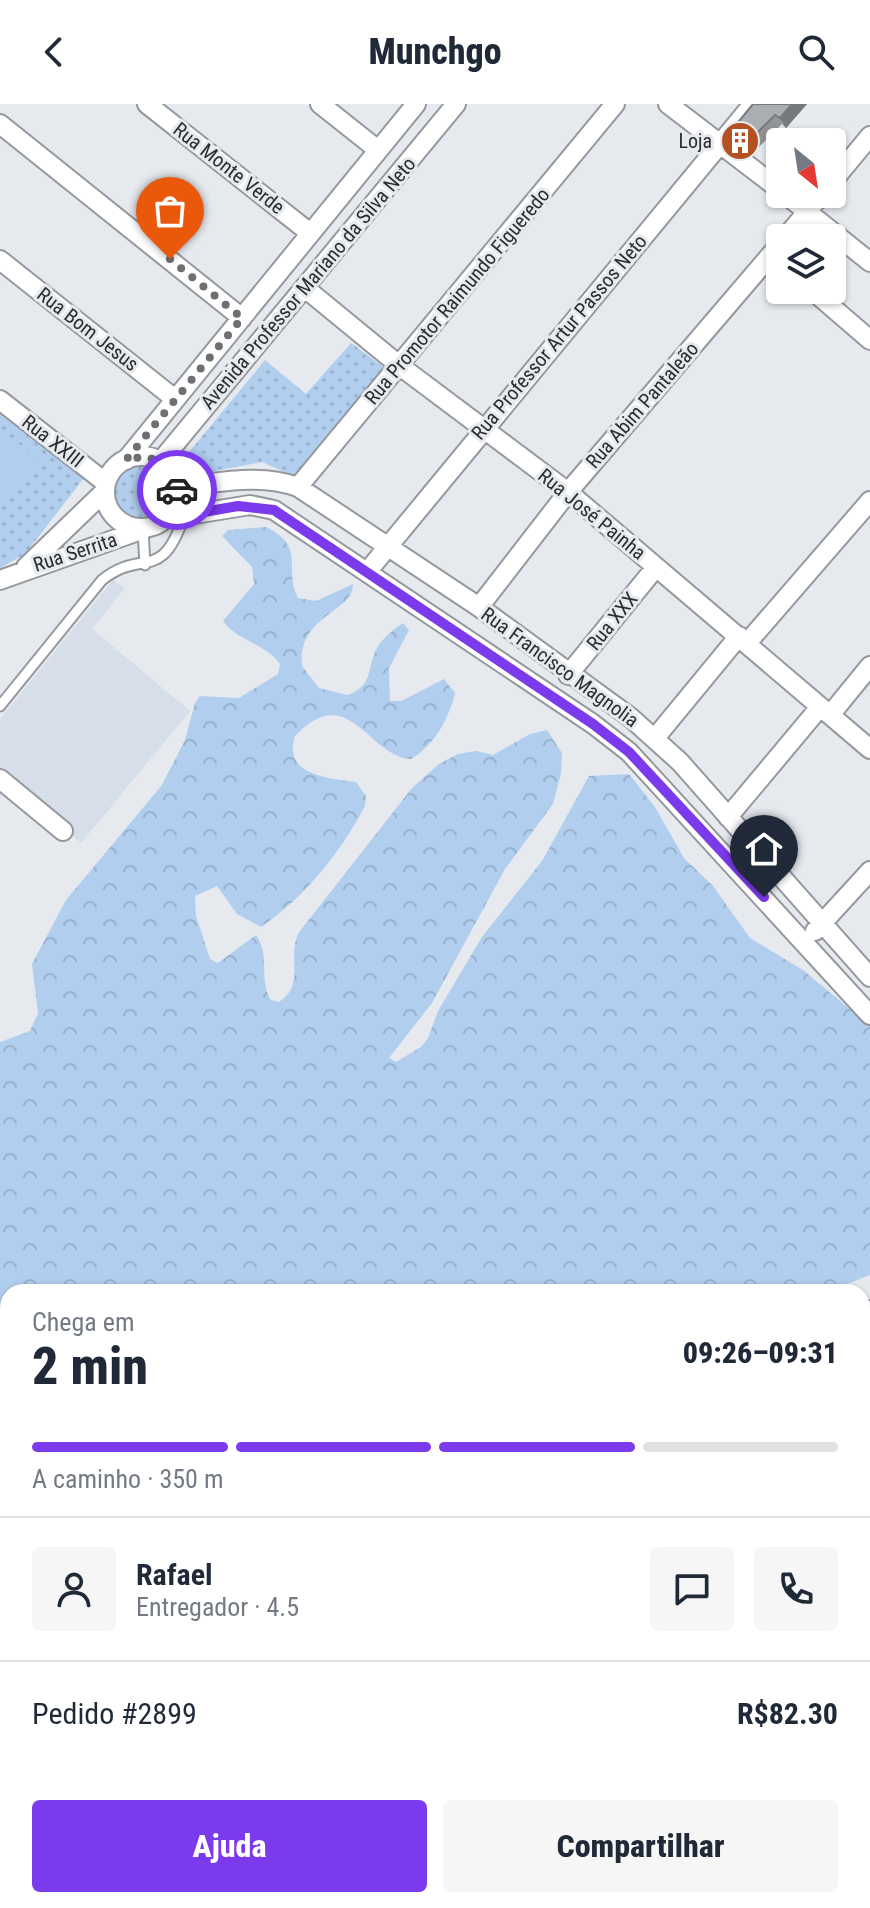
<!DOCTYPE html>
<html lang="pt">
<meta charset="utf-8">
<style>
body{margin:0;font-family:"Roboto Condensed",sans-serif;background:#f6f6f7;color:#1f2937;height:100vh;display:flex;flex-direction:column;font-size:30px;white-space:nowrap}
*{box-sizing:border-box;margin:0}
p{font-size:26px;color:#747a83}
.icon{flex:none;width:44px;height:44px;fill:none;stroke:currentColor;stroke-width:2;stroke-linecap:round;stroke-linejoin:round}
.map{position:relative;flex:1;overflow:hidden}
.details{position:absolute;left:0px;top:1180px;width:870px;height:624px;display:flex;flex-direction:column;background:#fff;border-radius:24px 24px 0 0;box-shadow:0 2px 6px #0004}
.details>*{flex:none}
.needle{width:52px;rotate:150deg}
.buttons{position:absolute;left:766px;top:24px;display:grid;gap:16px}
.buttons a{display:grid;place-items:center;width:80px;height:80px;border-radius:8px;background:#fff;box-shadow:0 2px 6px #0004;font-size:40px}
.pin{position:absolute;display:grid;place-items:center;width:68px;height:68px;color:#fff;margin:-82px -34px;border-radius:50% 50% 50% 0;rotate:-45deg;box-shadow:0 0 8px #0007}
.pin .icon{rotate:45deg}
.courier{position:absolute;display:grid;place-items:center;width:80px;height:80px;margin:-40px;border:6px solid #7c3aed;border-radius:50%;background:#fff;color:#222;box-shadow:0 2px 10px #0007}
.headline em{font-style:normal;font-weight:800}
.headline div{display:flex;flex-direction:column-reverse}
.headline{display:flex;align-items:center;justify-content:space-between;height:136px;padding:0 32px}
h1{font-size:52px;font-weight:800;line-height:60px}
.bar{display:grid;grid-template-columns:repeat(4,1fr);gap:12px 8px;align-content:center;height:96px;padding:0 32px}
.bar i{height:10px;border-radius:6px;background:#e0e1e3}
.bar .current{background:#7c3aed}
.bar p{grid-column:span 4}
.line{display:flex;align-items:center;gap:20px;padding:0 32px;border-top:2px solid #e0e1e3}
.line div{flex:1}
.round{display:grid;place-items:center;flex:none;width:84px;height:84px;border-radius:8px;background:#f6f6f7}
.button{display:flex;gap:16px;margin-top:auto;padding:16px 32px}
.button a{flex:1;height:92px;border-radius:8px;background:#7c3aed;color:#fff;font-size:32px;font-weight:800;line-height:92px;text-align:center}
.button a+a{background:#f6f6f7;color:#1f2937}
header{display:flex;justify-content:space-between;align-items:center;height:104px;padding:0 32px;background:#fff;font-size:36px;font-weight:800}
.map>svg:first-child{display:block}
.built{fill:#d5dee9}
.grass{fill:url(#grass-dots)}
.forest{fill:url(#forest-crowns)}
.garden{fill:#b1ceef}
.lines{fill:none;stroke-linecap:round;stroke-linejoin:round}
.lane-casing{stroke:#95989d;stroke-width:13}
.street-casing{stroke:#95989d;stroke-width:22}
.secondary-casing{stroke:#95989d;stroke-width:28}
.lane{stroke:#fff;stroke-width:9}
.street{stroke:#fff;stroke-width:18}
.secondary{stroke:#d1e7ff;stroke-width:24}
.wall{fill:#929699}
.shaded-wall{fill:#777a7d}
.building{fill:#aaaeb2;stroke:#777a7d;stroke-width:2}
.done{stroke:#6d6f72;stroke-width:8;stroke-dasharray:0 14.4}
.route{stroke:#7c3aed;stroke-width:10}
.labels{text-anchor:middle;dominant-baseline:central;stroke-width:6;stroke-linejoin:round;paint-order:stroke}
.poi-label{font-size:20px;fill:#2c2d2f;stroke:#e6eaef;text-anchor:end}
.street-label{font-size:20px;fill:#2c2d2f;stroke:#e6eaef}
</style>
<header><svg class="icon" aria-label="back" viewBox="0 0 24 24"><path d="M15 5l-7 7 7 7"/></svg>Munchgo<svg class="icon" aria-label="search" viewBox="0 0 24 24"><circle cx="10" cy="10" r="6"/><path d="M15 15l6 6"/></svg></header>
<div class="map">
<svg width="870" height="1804" viewBox="0 0 870 1804">
<defs>
<pattern id="grass-dots" width="8" height="8" patternUnits="userSpaceOnUse" patternTransform="scale(2)"><rect width="8" height="8" fill="#b1ceef"/><path d="M2 2h.1M6 6h.1" fill="none" stroke="#98b1cd" stroke-width="1.8" stroke-linecap="round"/></pattern>
<pattern id="forest-crowns" width="20" height="18" patternUnits="userSpaceOnUse" patternTransform="scale(2)"><rect width="20" height="18" fill="#b1ceef"/><path d="M2 6a3 3 0 1 1 6 0M12 15a3 3 0 1 1 6 0" fill="none" stroke="#98b1cd"/></pattern>
</defs>
<rect width="100%" height="100%" fill="#e6eaef"/>
<!-- built -->
<path class="built" d="M113,476L125,484L92,525L190,607L81,739L0,669V615Z"/>
<!-- grass -->
<path class="grass" d="M351,239L389,267L298,374L262,358L193,371L180,359L265,256L306,290Z
M0,308L84,374L25,450L0,464Z
M114 388a25 25 0 1 1 50 0a25 25 0 1 1-50 0Z
M870,1534V1719L862,1725V1539Z
M647,1796H770L760,1804H643Z"/>
<!-- forest -->
<path class="forest" d="M266,423C307,443 283,464 298,494L316,497L353,480C354,508 297,511 302,562L319,584L347,591C373,583 367,565 376,546C380,536 394,525 403,519L409,526L389,564L390,597H401L444,575L455,589C449,614 435,641 411,655C368,653 349,575 295,632C282,672 329,674 356,678L366,692L365,702C340,749 306,792 261,823L237,810L217,782L195,792L196,812L210,855L218,859L256,831C271,852 258,875 271,896L279,898C307,880 285,851 300,827L412,684L439,660L458,650L476,647L493,651L530,630L547,626L562,649L561,669L553,700L505,765L432,899L389,954L396,958L421,943L428,934L438,907L482,833L542,757L589,672L629,670L655,703L684,754L713,782L750,834L803,866L870,922V1171L828,1188H8V1351L0,1356V938L30,927L38,909L32,860L66,796L162,681L185,636L195,599L200,592L239,594L278,570L280,560C265,539 237,537 223,517L254,480L252,463L222,432L228,426Z"/>
<!-- garden -->
<path class="garden" d="M0,325L39,355L0,404Z"/>
<g class="lines">
<!-- lane casing -->
<g class="lane-casing">
<path id="lane" d="M143,426L145,461
M0,602L102,476C143,443 161,481 184,412"/>
</g>
<!-- street casing -->
<g class="street-casing">
<path id="street" d="M147,0L310,129
M320,0L378,46
M668,0L780,86
M0,20L242,214
M832,78L870,32
M785,90L870,158
M785,134L822,90
M0,156L175,295
M305,184L400,262L568,388L870,645
M812,186L870,236
M0,296L106,379
M105 388a36 36 0 1 1 72 0a36 36 0 1 1-72 0Z
M126,356L416,0
M160,358L456,0
M177,383C219,379 257,369 298,383L479,503L630,613L680,658L870,873
M298,383L615,0
M164,415L250,401L274,406L593,620L629,648L870,911
M26,463L105,387
M367,468L753,0
M0,476L144,425
M479,503L568,388L780,140
M747,539L870,397
M568,571L656,463
M830,611L870,562
M655,634L739,532
M0,675L63,727
M728,713L820,603
M815,827L870,767
M862,1209L870,1206
M862,1401L870,1384
M862,1534L870,1529
M0,1639L8,1630
M0,1652L8,1658
M314,1796L320,1804
M506,1796L512,1804
M0,1802L8,1793
M181,1804L188,1796
M633,1804L637,1796"/>
</g>
<!-- secondary casing -->
<g class="secondary-casing">
<path id="secondary" d="M862,1737L870,1730
M862,1770L870,1764
M776,1804L786,1796
M817,1804L828,1796"/>
</g>
<!-- lane -->
<use href="#lane" class="lane"/>
<!-- street -->
<use href="#street" class="street"/>
<!-- secondary -->
<use href="#secondary" class="secondary"/>
</g>
<!-- wall -->
<path class="wall" d="M753,0H807L786,24L782,20L752,50L737,38L730,28Z"/>
<!-- shaded-wall -->
<path class="shaded-wall" d="M792,0H807L786,24L780,14Z"/>
<!-- building -->
<path class="building" d="M753,0H792L780,14L775,11L746,40L730,28Z"/>
<g class="lines">
<!-- done -->
<path class="done" d="M170,155L242,214L126,356C151,348 172,359 177,386"/>
<!-- route -->
<path class="route" d="M177,386L172,406L164,415L238,402L274,406L593,620L629,648L764,793"/>
</g>
<!-- icons -->
<defs>
<g id="building-disc" transform="scale(2)"><circle r="9.5" fill="#b55022" stroke="#e6eaef"/><path d="M-4-6H4V6H1V3H-1V6H-4ZM-2.5-4.3h1.7v1.8h-1.7ZM.8-4.3h1.7v1.8H.8ZM-2.5-1h1.7V.8h-1.7ZM.8-1h1.7V.8H.8Z" fill="#fff"/></g>
</defs>
<g fill-rule="evenodd">
<use href="#building-disc" x="740" y="37"/>
</g>
<g class="labels">
<!-- poi labels -->
<g class="poi-label">
<text x="712" y="37">Loja</text>
</g>
<!-- street labels -->
<g class="street-label">
<text transform="translate(229 64) rotate(38)">Rua Monte Verde</text>
<text transform="translate(308 179) rotate(-50)">Avenida Professor Mariano da Silva Neto</text>
<text transform="translate(457 192) rotate(-50)">Rua Promotor Raimundo Figueredo</text>
<text transform="translate(88 225) rotate(38)">Rua Bom Jesus</text>
<text transform="translate(559 233) rotate(-50)">Rua Professor Artur Passos Neto</text>
<text transform="translate(642 301) rotate(-49)">Rua Abim Pantaleão</text>
<text transform="translate(53 337) rotate(38)">Rua XXIII</text>
<text transform="translate(592 410) rotate(39)">Rua José Painha</text>
<text transform="translate(75 448) rotate(-18)">Rua Serrita</text>
<text transform="translate(612 517) rotate(-51)">Rua XXX</text>
<text transform="translate(560 563) rotate(36)">Rua Francisco Magnolia</text>
</g>
</g>
</svg>
<div class="buttons">
<a><svg class="needle" viewBox="-14 -14 28 28"><path d="M0-13l5 13h-10z" fill="#e53935"/><path d="M0 13l5-13h-10z" fill="#747a83"/></svg></a>
<a><svg class="icon" aria-label="layers" viewBox="0 0 24 24"><path d="M12 4l9 5-9 5-9-5zM3 14l9 5 9-5"/></svg></a>
</div>
<div class="pin" style="left:170px;top:155px;background:#ea580c"><svg class="icon" aria-label="bag" viewBox="0 0 24 24"><path d="M5 8h14l-1 12H6zM9 8a3 3 0 0 1 6 0"/></svg></div>
<div class="pin" style="left:764px;top:793px;background:#1f2937"><svg class="icon" aria-label="home" viewBox="0 0 24 24"><path d="M3 11l9-7 9 7M6 9v11h12V9"/></svg></div>
<div class="courier" style="left:177px;top:386px"><svg class="icon" aria-label="car" viewBox="0 0 24 24"><path d="M5 17H2v-5l4-1 3-4h7l3 4 3 1v5h-3M9 17h6M6 11h13"/><circle cx="7" cy="17" r="2"/><circle cx="17" cy="17" r="2"/></svg></div>
<section class="details">
<div class="headline"><div><h1>2 min</h1><p>Chega em</p></div><em>09:26–09:31</em></div>
<div class="bar"><i class="current"></i><i class="current"></i><i class="current"></i><i></i><p>A caminho · 350 m</p></div>
<div class="line" style="height:144px"><a class="round"><svg class="icon" aria-label="person" viewBox="0 0 24 24"><circle cx="12" cy="8" r="4"/><path d="M4 21q1-7 8-7t8 7"/></svg></a><div><b>Rafael</b><p>Entregador · 4.5</p></div><a class="round"><svg class="icon" aria-label="chat" viewBox="0 0 24 24"><path d="M4 5h16v11H9l-5 4z"/></svg></a><a class="round"><svg class="icon" aria-label="phone" viewBox="0 0 24 24"><path d="M5 4h4l2 5-3 2q2 4 5 5l2-3 5 2v4C11 20 4 13 5 4z"/></svg></a></div>
<div class="line" style="height:104px"><div>Pedido #2899</div><b>R$82.30</b></div>
<div class="button"><a>Ajuda</a><a>Compartilhar</a></div>
</section>
</div>
